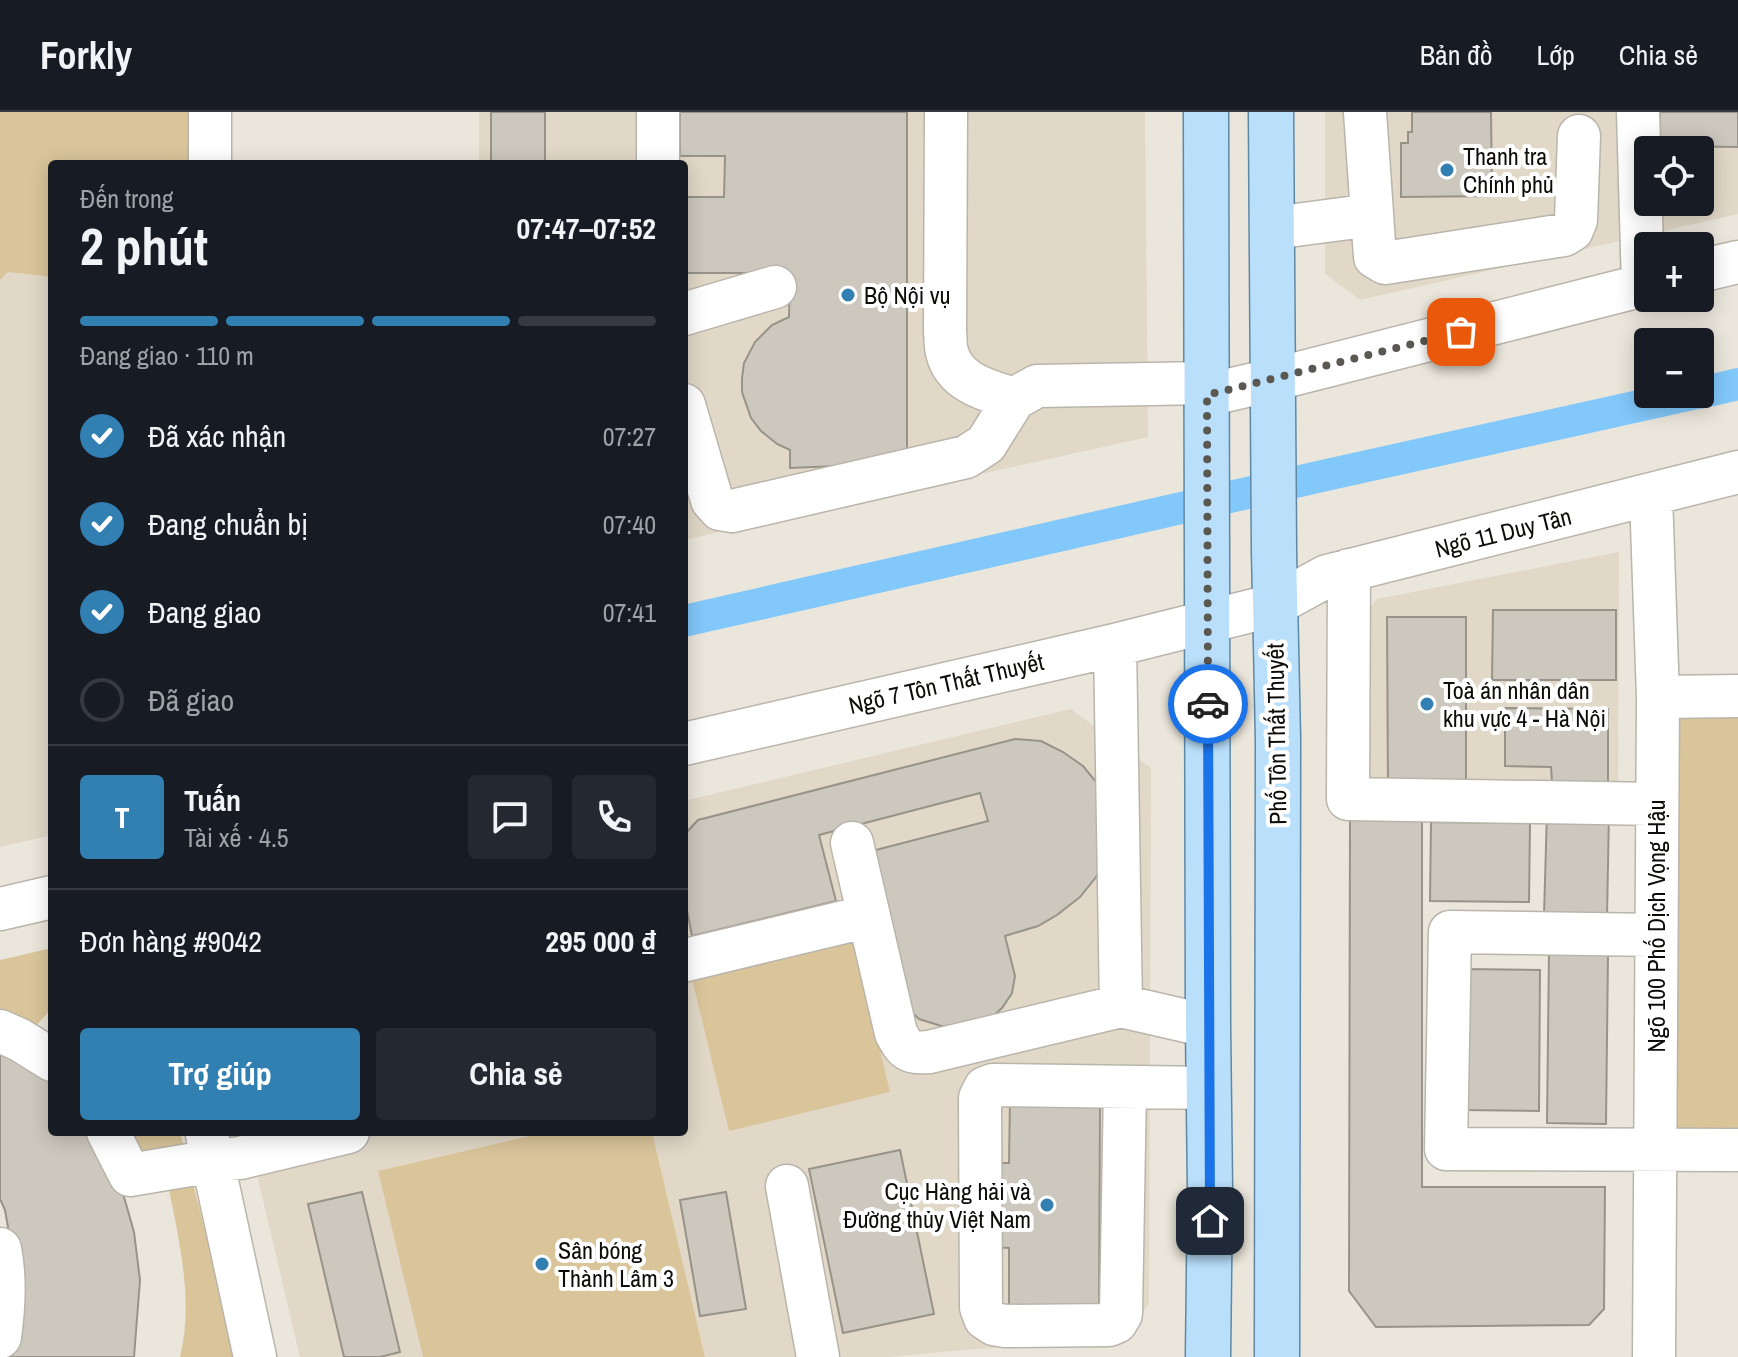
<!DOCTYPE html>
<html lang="vi">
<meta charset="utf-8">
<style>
body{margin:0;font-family:"Archivo Narrow",sans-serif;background:#242831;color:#f1f3f6;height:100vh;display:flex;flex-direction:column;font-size:30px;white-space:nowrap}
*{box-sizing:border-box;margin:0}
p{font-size:26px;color:#9ea1a6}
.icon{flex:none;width:44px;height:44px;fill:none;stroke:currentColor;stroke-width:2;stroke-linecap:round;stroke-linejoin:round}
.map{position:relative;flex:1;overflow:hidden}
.details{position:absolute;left:48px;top:48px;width:640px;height:976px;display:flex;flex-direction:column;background:#171b24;border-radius:8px;box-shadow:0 4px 20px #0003}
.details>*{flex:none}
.controls{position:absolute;left:1634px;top:24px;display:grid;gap:16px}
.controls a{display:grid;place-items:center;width:80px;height:80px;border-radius:8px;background:#171b24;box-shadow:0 4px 20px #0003;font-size:40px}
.pin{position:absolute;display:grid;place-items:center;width:68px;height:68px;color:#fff;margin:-34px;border-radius:16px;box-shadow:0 4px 12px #0006}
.courier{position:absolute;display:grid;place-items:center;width:80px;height:80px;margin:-40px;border:6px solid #1a73e8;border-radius:50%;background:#fff;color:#222;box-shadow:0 2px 10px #0007}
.head em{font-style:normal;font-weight:700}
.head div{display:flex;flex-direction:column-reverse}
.head{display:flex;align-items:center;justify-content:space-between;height:136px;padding:0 32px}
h1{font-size:52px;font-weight:700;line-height:60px}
.bar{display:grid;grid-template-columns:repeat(4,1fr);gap:12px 8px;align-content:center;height:96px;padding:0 32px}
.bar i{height:10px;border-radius:6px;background:#363941}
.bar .current{background:#327fb2}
.bar p{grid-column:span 4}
.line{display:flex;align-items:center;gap:20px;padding:0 32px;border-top:2px solid #363941}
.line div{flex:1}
.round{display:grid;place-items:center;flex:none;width:84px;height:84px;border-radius:8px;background:#242831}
ol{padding:0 32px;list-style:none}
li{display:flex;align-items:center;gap:24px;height:88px}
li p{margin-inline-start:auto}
li .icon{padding:8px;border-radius:50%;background:#327fb2;color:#fff;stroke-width:4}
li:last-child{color:#9ea1a6}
li i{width:44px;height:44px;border:4px solid #363941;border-radius:50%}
.action{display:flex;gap:16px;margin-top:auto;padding:16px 32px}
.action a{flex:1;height:92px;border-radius:8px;background:#327fb2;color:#fff;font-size:32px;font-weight:700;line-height:92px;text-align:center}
.action a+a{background:#242831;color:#f1f3f6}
header{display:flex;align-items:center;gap:48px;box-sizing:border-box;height:112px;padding:0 40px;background:#171b24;border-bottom:2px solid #363941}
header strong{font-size:38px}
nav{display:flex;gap:44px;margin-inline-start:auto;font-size:28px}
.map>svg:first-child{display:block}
.built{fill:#e1d8c7;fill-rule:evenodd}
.green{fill:#dac59b}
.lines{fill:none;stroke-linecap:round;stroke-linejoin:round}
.canal{stroke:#82c8fb;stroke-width:32}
.building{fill:#cdc8be;stroke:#989389;stroke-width:2}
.minor-casing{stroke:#bab5ab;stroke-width:45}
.major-casing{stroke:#5f88a5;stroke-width:47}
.minor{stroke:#fff;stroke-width:42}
.major{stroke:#b9dffb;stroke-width:44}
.done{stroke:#5b5852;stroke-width:8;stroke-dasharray:0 14.4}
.route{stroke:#1a73e8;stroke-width:10}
.poi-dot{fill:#327fb2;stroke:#fff;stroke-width:3}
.labels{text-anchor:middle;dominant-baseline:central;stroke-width:8;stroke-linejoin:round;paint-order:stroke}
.poi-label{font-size:24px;fill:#0e0c09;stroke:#fff;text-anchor:start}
.street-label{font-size:24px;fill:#0e0c09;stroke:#fff}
</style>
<header>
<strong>Forkly</strong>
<nav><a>Bản đồ</a><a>Lớp</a><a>Chia sẻ</a></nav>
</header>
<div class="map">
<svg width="1738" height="1245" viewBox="0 0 1738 1245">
<rect width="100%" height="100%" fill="#ebe6db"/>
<!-- built -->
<path class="built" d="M479,0H1145L1148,325L684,428V52H479Z
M1325,0H1738V102L1360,188L1325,162ZM1648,38H1700V90H1648Z
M8,160L52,165V723L0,735V168Z
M1619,440L1618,696L1332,693L1330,543L1377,487Z
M1071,597L1151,656L1149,1193L1113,1228L975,1237L888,1245H705L652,1020H684V689Z
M247,1020H547L378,1059L423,1245H300Z"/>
<!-- green -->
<path class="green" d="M0,0H217V52H52V165L8,160L0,168Z
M1677,598L1738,599V1024L1674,1023Z
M853,823L890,980L729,1019L691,863Z
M52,836V896L34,916L0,908V848Z
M117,1020H180L184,1035L132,1046Z
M547,1020H652L705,1245H423L378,1059Z
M192,1067L237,1245H180C194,1189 179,1128 168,1073Z"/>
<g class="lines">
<!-- canal -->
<path class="canal" d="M1700,281L1738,272
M684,509L1331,362L1693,282"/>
</g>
<!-- building -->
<path class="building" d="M491,0H545V52H491Z
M680,0H907V351L790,356V338L777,332L761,319L751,306L742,280V266L744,251L755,230L772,213L789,205L790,161H684V85H724L725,44H680Z
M1412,0H1491L1492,84L1401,85V31H1408V20H1412Z
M1660,0H1738V35L1659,34Z
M1493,498H1616V568H1492Z
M1387,505H1466V678H1388Z
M1505,596L1608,597V670H1552L1551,655L1505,654Z
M1015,627L1041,629L1063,640L1083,654L1101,676L1109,737L1096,765L1080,785L1057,803L1038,814L1005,824L1015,864L1012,881L1002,896L991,906L954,918L919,907L903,892L868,740L988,709L980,681L819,723L836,789L692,824L684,783V723L698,708Z
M1547,698L1609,700L1607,806L1544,804Z
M1350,703H1422V1075H1605L1604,1197L1589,1213L1376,1215L1349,1179Z
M1431,710L1530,711L1529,790L1430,789Z
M1549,840L1608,842L1606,1012L1547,1011Z
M1464,857L1540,858L1539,999L1463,998Z
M0,936L52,968V1020H95L120,1071L134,1120L140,1168L134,1245H10L15,1155L5,1098L0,1087Z
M1010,987L1100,988L1099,1200H1009V1136L994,1135V1051H1009Z
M900,1038L934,1202L843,1221L809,1057Z
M362,1080L400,1240L380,1245H344L308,1092Z
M726,1080L746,1197L700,1204L680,1088Z"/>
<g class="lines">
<!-- minor casing -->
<g class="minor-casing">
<path id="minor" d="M658,0V52
M946,0L945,220C946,227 945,234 947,240C954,271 989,279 1014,287
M1365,0L1375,145L1385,151L1564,123L1572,118L1576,108L1579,24
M1638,0L1643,174
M210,52V0
M1273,116L1372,103
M1700,159L1738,150
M684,202L775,175
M1207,283L1272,268L1648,172
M684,293L712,388L720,397L732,399L966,345L986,332L1014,287L1037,274L1207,271
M1651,383L1658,585L1654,1245
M1349,458L1348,687L1657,692
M1115,533L1121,894L1208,914
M1658,585L1738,584
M684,632L1115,533L1274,493L1327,464L1738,360
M852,731L896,921C905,938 909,942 929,940L1121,894
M0,797L52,785
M1656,823L1450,820L1446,1037L1738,1038
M686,848L869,804
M0,919L20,928L52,948
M1125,975L1121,1202L1116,1210L1109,1213L1005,1214L994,1212L985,1206L981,1195L980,986L985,976L993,973L1209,976
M108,1020L130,1063L213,1049L240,1046L348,1020
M207,1023L255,1245
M787,1074L818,1245
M0,1137C6,1166 4,1196 0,1225"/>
</g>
<!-- major casing -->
<g class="major-casing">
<path id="major" d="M1206,0L1208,914L1210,1077L1208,1245
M1271,0L1274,439L1278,627L1277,1245"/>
</g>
<!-- minor -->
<use href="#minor" class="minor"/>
<!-- major -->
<use href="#major" class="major"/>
</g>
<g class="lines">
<!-- done -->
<path class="done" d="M1208,592L1207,283L1461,220"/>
<!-- route -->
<path class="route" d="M1208,592L1210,1109"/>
</g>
<!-- markers -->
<g class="poi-dot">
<circle cx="1447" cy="58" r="8"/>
<circle cx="848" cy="183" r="8"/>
<circle cx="1427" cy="592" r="8"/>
<circle cx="1047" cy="1093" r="8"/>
<circle cx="542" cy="1152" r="8"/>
</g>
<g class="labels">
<!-- poi labels -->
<g class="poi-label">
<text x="1463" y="44">Thanh tra<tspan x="1463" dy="28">Chính phủ</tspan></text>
<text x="864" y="183">Bộ Nội vụ</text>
<text x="1443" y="578">Toà án nhân dân<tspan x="1443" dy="28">khu vực 4 - Hà Nội</tspan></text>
<text x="1031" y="1079" text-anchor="end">Cục Hàng hải và<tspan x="1031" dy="28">Đường thủy Việt Nam</tspan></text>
<text x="558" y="1138">Sân bóng<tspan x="558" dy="28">Thành Lâm 3</tspan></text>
</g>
<!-- street labels -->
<g class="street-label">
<text transform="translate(1503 420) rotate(-14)">Ngõ 11 Duy Tân</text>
<text transform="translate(946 571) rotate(-13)">Ngõ 7 Tôn Thất Thuyết</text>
<text transform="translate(1276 622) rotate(-91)">Phố Tôn Thất Thuyết</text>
<text transform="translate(1656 814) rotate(-90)">Ngõ 100 Phố Dịch Vọng Hậu</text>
</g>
</g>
</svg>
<div class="controls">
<a><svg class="icon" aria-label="locate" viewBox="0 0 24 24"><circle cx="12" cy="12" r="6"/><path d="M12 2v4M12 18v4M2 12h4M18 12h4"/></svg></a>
<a>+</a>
<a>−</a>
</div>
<div class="pin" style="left:1461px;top:220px;background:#ea580c"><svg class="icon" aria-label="bag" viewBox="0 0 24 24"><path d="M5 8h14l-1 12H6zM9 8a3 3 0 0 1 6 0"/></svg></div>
<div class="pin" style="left:1210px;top:1109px;background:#1f2937"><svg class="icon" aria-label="home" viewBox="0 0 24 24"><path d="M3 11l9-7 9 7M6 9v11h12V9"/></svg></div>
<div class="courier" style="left:1208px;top:592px"><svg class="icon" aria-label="car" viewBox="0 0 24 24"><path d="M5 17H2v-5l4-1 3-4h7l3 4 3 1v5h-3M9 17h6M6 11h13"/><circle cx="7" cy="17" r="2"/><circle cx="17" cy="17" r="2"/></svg></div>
<section class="details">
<div class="head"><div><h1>2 phút</h1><p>Đến trong</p></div><em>07:47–07:52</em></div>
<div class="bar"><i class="current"></i><i class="current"></i><i class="current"></i><i></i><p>Đang giao · 110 m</p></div>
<ol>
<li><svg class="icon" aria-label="check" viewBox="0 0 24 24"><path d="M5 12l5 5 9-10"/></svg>Đã xác nhận<p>07:27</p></li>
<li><svg class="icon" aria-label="check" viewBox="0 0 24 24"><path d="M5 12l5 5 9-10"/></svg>Đang chuẩn bị<p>07:40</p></li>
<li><svg class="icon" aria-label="check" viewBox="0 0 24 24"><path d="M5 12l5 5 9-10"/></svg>Đang giao<p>07:41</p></li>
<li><i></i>Đã giao</li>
</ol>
<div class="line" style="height:144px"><b class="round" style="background:#327fb2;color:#fff">T</b><div><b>Tuấn</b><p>Tài xế · 4.5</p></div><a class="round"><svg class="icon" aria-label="chat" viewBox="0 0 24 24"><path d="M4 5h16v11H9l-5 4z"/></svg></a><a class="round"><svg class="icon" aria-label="phone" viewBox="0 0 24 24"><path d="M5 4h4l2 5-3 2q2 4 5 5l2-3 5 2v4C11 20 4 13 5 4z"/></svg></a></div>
<div class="line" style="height:104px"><div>Đơn hàng #9042</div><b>295 000 ₫</b></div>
<div class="action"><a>Trợ giúp</a><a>Chia sẻ</a></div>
</section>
</div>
